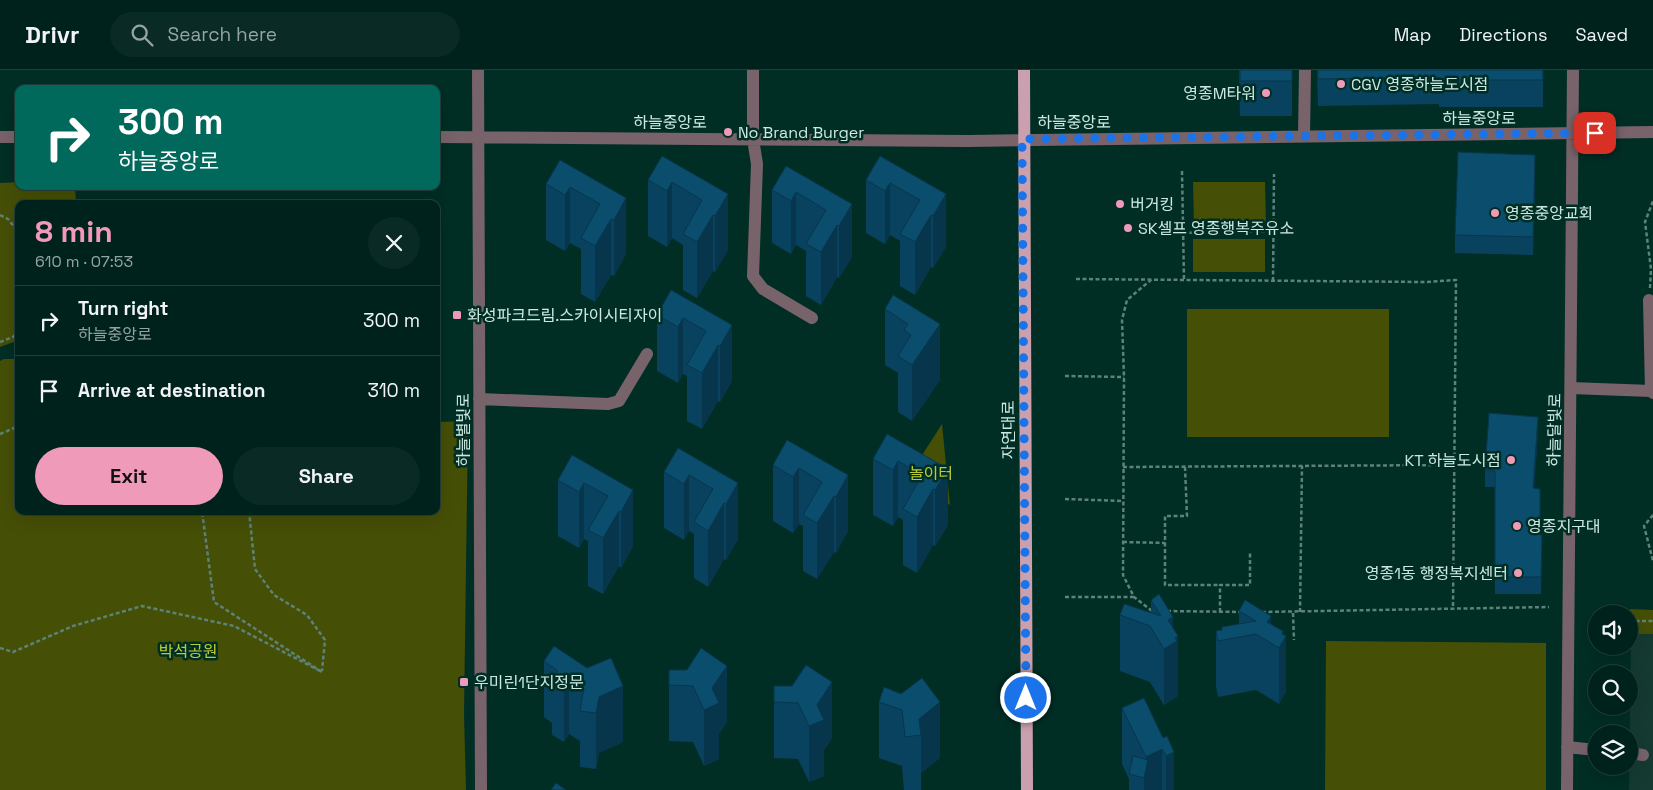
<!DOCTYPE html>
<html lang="en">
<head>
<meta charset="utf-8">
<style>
  :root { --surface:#00221c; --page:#0a2a25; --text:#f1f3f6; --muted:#95a4a3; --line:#223f3b; --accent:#ef9ab8 }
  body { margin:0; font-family:"Space Grotesk","Noto Sans KR",sans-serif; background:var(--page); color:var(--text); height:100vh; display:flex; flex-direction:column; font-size:19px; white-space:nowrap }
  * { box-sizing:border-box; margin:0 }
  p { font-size:16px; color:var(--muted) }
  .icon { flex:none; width:28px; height:28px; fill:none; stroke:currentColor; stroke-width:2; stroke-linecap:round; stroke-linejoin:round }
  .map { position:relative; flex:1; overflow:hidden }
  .panel { position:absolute; left:15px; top:130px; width:425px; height:315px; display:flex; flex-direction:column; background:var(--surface); border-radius:10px; box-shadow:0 5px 20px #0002,0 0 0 1px var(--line) }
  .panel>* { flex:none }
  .top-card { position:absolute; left:15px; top:15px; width:425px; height:105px; border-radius:10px; box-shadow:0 5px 20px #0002,0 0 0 1px var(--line); background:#00695c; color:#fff; overflow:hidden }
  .tools { position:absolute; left:1588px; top:535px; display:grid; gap:10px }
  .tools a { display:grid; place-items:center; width:50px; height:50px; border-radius:50%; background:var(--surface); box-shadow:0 5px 20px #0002,0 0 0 1px var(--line); font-size:25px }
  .pin { position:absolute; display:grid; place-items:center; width:42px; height:42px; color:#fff; margin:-21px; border-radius:10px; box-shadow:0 2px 8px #0006 }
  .me { position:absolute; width:55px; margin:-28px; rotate:0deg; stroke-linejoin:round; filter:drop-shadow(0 0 4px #0008) }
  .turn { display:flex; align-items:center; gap:18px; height:105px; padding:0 20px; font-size:22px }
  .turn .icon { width:65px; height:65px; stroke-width:2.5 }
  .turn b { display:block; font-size:35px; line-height:42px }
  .round { display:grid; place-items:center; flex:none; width:52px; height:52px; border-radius:26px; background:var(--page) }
  .summary { display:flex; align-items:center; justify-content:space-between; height:85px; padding:0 20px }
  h1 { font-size:30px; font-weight:800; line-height:38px; color:var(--accent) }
  .cta { display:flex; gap:10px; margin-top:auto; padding:10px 20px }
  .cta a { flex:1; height:58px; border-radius:30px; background:var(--accent); color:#111; font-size:20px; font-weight:800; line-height:58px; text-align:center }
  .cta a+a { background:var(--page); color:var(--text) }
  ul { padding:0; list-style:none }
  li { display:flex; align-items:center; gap:15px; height:70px; padding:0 20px; border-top:1px solid var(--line) }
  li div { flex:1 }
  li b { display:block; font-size:19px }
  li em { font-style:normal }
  header { display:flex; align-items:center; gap:30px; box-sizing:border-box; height:70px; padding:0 25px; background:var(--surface); border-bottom:1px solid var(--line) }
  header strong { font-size:24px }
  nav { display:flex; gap:28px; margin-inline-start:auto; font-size:18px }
  .search { width:350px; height:45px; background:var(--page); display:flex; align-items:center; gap:12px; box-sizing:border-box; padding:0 18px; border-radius:28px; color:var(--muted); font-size:19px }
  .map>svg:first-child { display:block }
  .built { fill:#153a32 }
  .green { fill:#464f06 }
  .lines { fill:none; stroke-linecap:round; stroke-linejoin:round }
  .path { stroke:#5c827a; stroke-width:2.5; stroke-dasharray:4 2.5; stroke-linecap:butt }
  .minor { stroke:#78636a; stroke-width:12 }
  .major { stroke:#cba0ae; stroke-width:12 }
  .wall { fill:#09425e }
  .shaded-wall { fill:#07364c }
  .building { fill:#0a4d6d; stroke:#07364c }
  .route { stroke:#1a73e8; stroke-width:9; stroke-dasharray:0 16.2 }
  .poi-dot { fill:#ef9ab8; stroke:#002e25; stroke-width:2 }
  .labels { text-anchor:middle; stroke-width:5; stroke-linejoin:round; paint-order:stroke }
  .poi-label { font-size:16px; fill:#cce9e1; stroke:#002e25; text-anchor:start }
  .street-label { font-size:16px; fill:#cce9e1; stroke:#002e25 }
  .park-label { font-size:16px; fill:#b9cc38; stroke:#002e25 }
</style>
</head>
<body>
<header>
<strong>Drivr</strong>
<div class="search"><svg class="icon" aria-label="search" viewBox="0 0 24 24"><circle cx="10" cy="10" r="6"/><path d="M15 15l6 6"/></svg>Search here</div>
<nav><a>Map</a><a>Directions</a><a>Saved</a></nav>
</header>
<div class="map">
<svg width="1653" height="720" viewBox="0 0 1653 720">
  <rect width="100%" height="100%" fill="#002e25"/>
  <path class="built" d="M1631 564H1653V720H1629Z"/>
  <path class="green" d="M19 112V116H75L76 134H19V270L0 277V113Z
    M1193 112H1265L1266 155 1194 156Z
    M1193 169H1265V202H1193Z
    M1187 239H1389V367H1187Z
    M4 289H19V441H436V352L468 351 464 644 466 720H0V291Z
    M942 354 950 435 908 407Z
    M1630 539 1653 540V564H1631Z
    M1326 571 1546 573V720H1325Z"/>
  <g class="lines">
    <path class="path" d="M1182 101 1184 210
      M0 145 8 149 19 163
      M1183 163 1273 161
      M1076 209 1426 212 1456 210 1453 537
      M1273 211 1274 104
      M1650 218 1651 199 1645 152 1653 131
      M0 272 13 267 19 260
      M1065 306 1124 307
      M0 364 19 356
      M1123 397 1453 395
      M1185 397 1187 446H1165V515H1220
      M1065 429 1123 431
      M249 441 255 499 274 525 307 545 325 570 322 601
      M1653 445 1644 456 1653 491
      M1123 472 1165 473
      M1065 527H1134
      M1152 541 1134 527 1123 505 1124 307 1122 250 1127 230 1152 209
      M1167 541 1242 542
      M1220 542V515H1250V482
      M1262 542 1549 537
      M1300 542 1302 396
      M1293 543 1294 570
      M1629 551H1653
      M0 578 13 582 73 556 142 536 234 556 322 602 214 532 202 441"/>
    <path class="minor" d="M478 0 481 720
      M753 0V69L757 94 753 206 763 219 812 248
      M1304 66 1305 0
      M0 67H19
      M436 67 968 71 1653 62
      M1649 230 1651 321
      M1571 318 1651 321 1653 323
      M479 329 608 334 619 331 647 284
      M1567 677 1596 680
      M1629 683 1643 685
      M1567 720 1573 0"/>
    <path class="major" d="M1024 0 1027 720"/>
  </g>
  <path class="wall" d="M1239 0H1292V46H1240Z
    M1317 0H1543V37H1439V34L1318 36Z
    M662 86 728 124V180L715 202 713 201 697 228 683 220V175L672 168 667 177 648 166V110Z
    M880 86 946 124V177L933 198 931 197 915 225 900 216V171L890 165 885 174 866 163V110Z
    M560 90 626 128V184L614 206 611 205 595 232 581 224V179L570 173 565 181 546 170V114Z
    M786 96 852 134V187L839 208 837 207 821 235 806 226V181L796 175 791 184 772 173V120Z
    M1535 103 1533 185 1455 183V165Z
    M671 220 732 255V311L720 332 718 331 702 359 687 351V306L683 304 678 313 657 301V245Z
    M893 225 940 310 912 351 898 342V303L885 295V239Z
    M1538 363 1534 418 1540 465H1542L1541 524H1495V417H1485V400Z
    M887 364 948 399V455L935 476 933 475 917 503 903 495V450L898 447 893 456 873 445V389Z
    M787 370 848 405V461L836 483 834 482 817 509 803 501V456L799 454 793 463 773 451V395Z
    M678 378 738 413V469L726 490 724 489 708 517 694 508V464L689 461 684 470 664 458V402Z
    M572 385 633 420V476L621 498 619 496 603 524 588 516V471L584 469 579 478 558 466V410Z
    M1151 530 1173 558 1178 622 1177 627 1164 635 1150 612 1120 601V545L1151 543Z
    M1239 541 1271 554 1283 565 1286 622 1279 634 1256 620 1218 627 1216 617V561L1222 560V557L1239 554Z
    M554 576 623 672 599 683 596 699 580 697V671L569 664 564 672 552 665V653L544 647V591Z
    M687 600 727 652 719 664V689L704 696 693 672 669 671V615Z
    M792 616 832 668 824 680V706L809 712 798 689 774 688V632Z
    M901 624 940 688 921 703V720H904L902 696 879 688V632Z
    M1122 638 1163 668 1174 720H1129V709L1122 694Z"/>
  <path class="shaded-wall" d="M1535 85V103L1533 185V167Z
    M672 112V168L667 177V121Z
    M890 113V165L885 174V121Z
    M570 117V173L565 181V125Z
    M796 122V175L791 184V131Z
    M728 124V180L715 202V146Z
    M946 124V177L933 198V146Z
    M626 128V184L614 206V150Z
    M852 134V187L839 208V156Z
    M713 145V201L697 228V172Z
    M931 145V197L915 225V172Z
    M611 149V205L595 232V176Z
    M837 155V207L821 235V182Z
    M683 248V304L678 313V257Z
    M940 254V310L912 351V295Z
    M732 255V311L720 332V276Z
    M718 275V331L702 359V303Z
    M1538 347V363L1533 435V418Z
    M898 391V447L893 456V400Z
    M799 398V454L793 463V407Z
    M948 399V455L935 476V420Z
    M689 405V461L684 470V414Z
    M848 405V461L836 483V427Z
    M584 413V469L579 478V422Z
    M738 413V469L726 490V434Z
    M933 419V475L917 503V447Z
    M633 420V476L621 498V442Z
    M834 426V482L817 509V453Z
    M724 433V489L708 517V461Z
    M619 441V496L603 524V468Z
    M1271 546V573L1267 552Z
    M1173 547V574L1175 568 1178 566V622L1177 627 1164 635V579L1168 550Z
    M1283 561V572L1286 566V622L1279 634V578L1282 564Z
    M727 596V652L719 664V689L704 696V640L712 618Z
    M569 608V664L564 672V616Z
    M832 612V668L824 680V706L809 712V656L817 635Z
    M623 616V672L599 683 596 699V643L599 627Z
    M940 632V688L921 703V665L919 649Z
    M1162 679V720H1144V708L1146 700V687Z
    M1174 682V720H1166V686Z"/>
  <path class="building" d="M1240 0H1292V11H1240Z
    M1318 0H1543V10H1439V7L1318 9Z
    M1458 82 1535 85 1533 167 1455 165Z
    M662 86 728 124 715 146 713 145 697 172 683 164 702 130 672 112 667 121 648 110Z
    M880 86 946 124 933 146 931 145 915 172 900 164 920 130 890 113 885 121 866 110Z
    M560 90 626 128 614 150 611 149 595 176 581 168 600 134 570 117 565 125 546 114Z
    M786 96 852 134 839 156 837 155 821 182 806 174 826 140 796 122 791 131 772 120Z
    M671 220 732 255 720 276 718 275 702 303 687 295 706 261 683 248 678 257 657 245Z
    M893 225 940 254 912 295 898 286 911 265 904 260 908 254 885 239Z
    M1489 343 1538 347 1533 418 1540 419V465H1542L1541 507H1495V401L1485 400Z
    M887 364 948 399 935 420 933 419 917 447 903 439 922 405 898 391 893 400 873 389Z
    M787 370 848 405 836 427 834 426 817 453 803 445 822 412 799 398 793 407 773 395Z
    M678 378 738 413 726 434 724 433 708 461 694 452 713 419 689 405 684 414 664 402Z
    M572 385 633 420 621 442 619 441 603 468 588 460 608 426 584 413 579 422 558 410Z
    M1159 524 1173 547 1168 550 1178 566 1175 568 1177 571 1164 579 1150 556 1120 545 1124 534 1161 546 1151 530Z
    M1245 530 1271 546 1267 552 1283 561 1282 564 1286 566 1279 578 1256 564 1218 571 1216 561 1222 560V557L1256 551 1239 541Z
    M554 576 587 598 611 588 623 616 599 627 596 643 580 641 584 618 569 608 564 616 552 609 558 601 544 591Z
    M701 578 727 596 712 618 719 633 704 640 693 616 669 615V600H687Z
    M806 595 832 612 817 635 824 650 809 656 798 633 774 632V616H792Z
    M922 608 940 632 919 649 921 665 905 667 902 640 879 632 884 617 901 624Z
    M1144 628 1163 668 1167 666 1174 682 1166 686 1162 679 1146 687 1122 638Z
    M1133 686 1148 690 1144 708 1129 704Z
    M556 713 566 720H551Z"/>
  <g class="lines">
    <path class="route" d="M1026 628 1022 69 1595 63"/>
  </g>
  <g class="poi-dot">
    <circle cx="1341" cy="14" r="5"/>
    <circle cx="1266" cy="23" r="5"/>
    <circle cx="728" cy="62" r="5"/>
    <circle cx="1120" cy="134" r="5"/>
    <circle cx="1495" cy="143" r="5"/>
    <circle cx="1128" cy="158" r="5"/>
    <rect x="452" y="240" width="10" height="10" rx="2.5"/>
    <circle cx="1511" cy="390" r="5"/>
    <circle cx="1517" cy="456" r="5"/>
    <circle cx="1518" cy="503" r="5"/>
    <rect x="459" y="607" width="10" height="10" rx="2.5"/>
  </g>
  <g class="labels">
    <g class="poi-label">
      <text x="1351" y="20">CGV 영종하늘도시점</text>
      <text x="1256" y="29" text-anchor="end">영종M타워</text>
      <text x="738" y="68">No Brand Burger</text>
      <text x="1130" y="140">버거킹</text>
      <text x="1505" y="149">영종중앙교회</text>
      <text x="1138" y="164">SK셀프 영종행복주유소</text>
      <text x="467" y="251">화성파크드림.스카이시티자이</text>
      <text x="1501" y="396" text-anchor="end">KT 하늘도시점</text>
      <text x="1527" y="462">영종지구대</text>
      <text x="1508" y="509" text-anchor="end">영종1동 행정복지센터</text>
      <text x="474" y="618">우미린1단지정문</text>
    </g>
    <g class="street-label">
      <text x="1479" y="54">하늘중앙로</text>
      <text x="670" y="58">하늘중앙로</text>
      <text x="1074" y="58">하늘중앙로</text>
      <text transform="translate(463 360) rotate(-90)" y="6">하늘별빛로</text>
      <text transform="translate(1008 360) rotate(-90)" y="6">자연대로</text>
      <text transform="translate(1554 360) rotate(-89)" y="6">하늘달빛로</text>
    </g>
    <g class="park-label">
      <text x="931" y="409">놀이터</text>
      <text x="188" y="587">박석공원</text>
    </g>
  </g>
</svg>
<div class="tools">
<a><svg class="icon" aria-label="sound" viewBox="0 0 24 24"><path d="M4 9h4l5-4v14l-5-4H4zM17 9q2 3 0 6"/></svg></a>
<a><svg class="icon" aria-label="search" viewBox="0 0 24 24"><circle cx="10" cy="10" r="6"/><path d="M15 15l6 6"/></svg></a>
<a><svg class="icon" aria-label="layers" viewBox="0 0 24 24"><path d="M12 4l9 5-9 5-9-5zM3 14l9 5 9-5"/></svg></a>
</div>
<div class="pin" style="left:1595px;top:63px;background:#d93025"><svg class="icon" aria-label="arrive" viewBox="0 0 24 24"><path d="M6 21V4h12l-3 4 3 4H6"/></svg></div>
<svg class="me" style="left:1026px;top:628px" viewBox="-20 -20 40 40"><circle r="17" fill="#1a73e8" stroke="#fff" stroke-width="3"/><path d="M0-11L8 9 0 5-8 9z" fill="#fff"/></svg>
<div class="top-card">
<div class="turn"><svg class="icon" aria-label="right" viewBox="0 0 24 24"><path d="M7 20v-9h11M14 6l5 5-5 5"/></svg><div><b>300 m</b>하늘중앙로</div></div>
</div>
<section class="panel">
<div class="summary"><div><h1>8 min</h1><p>610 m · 07:53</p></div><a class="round"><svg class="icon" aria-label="close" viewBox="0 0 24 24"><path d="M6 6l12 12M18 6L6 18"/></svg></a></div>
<ul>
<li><svg class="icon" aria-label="right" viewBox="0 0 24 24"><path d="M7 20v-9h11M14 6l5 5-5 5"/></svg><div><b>Turn right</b><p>하늘중앙로</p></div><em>300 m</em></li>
<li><svg class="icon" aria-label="arrive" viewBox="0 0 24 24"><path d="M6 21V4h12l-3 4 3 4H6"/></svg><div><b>Arrive at destination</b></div><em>310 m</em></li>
</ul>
<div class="cta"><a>Exit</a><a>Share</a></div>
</section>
</div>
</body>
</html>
